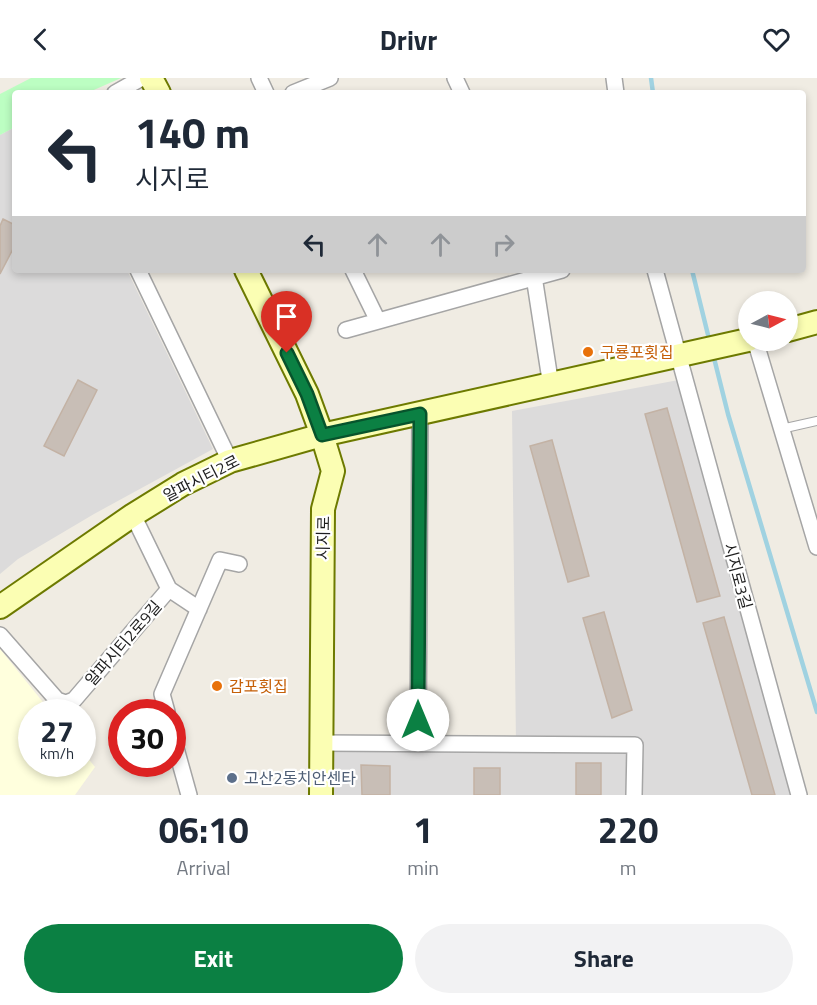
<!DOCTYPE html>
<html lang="en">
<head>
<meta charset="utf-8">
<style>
  :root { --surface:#fff; --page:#f2f2f3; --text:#1f2937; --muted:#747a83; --accent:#0b8043 }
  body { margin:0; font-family:"Titillium Web","Noto Sans KR",sans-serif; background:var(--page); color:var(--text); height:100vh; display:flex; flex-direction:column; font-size:22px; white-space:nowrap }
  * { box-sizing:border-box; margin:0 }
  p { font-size:20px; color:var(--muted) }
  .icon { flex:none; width:33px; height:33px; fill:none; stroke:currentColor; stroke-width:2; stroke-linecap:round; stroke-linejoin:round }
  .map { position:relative; height:717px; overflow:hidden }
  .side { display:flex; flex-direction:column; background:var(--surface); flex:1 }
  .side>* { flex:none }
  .banner { position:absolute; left:12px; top:12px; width:794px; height:183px; border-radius:6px; box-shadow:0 3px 9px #0003; background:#fff; color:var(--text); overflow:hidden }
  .needle { width:39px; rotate:83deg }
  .tools { position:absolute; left:738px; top:213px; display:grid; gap:12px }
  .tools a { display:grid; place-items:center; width:60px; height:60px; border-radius:50%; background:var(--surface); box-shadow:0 3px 9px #0003; font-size:30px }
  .speed { position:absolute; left:18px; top:621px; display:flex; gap:12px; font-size:30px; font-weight:700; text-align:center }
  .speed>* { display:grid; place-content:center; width:78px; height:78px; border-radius:50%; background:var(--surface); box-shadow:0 3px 9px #0003; line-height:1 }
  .speed small { font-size:15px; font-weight:400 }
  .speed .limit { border:9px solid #d22; background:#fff; color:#111 }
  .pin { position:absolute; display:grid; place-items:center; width:51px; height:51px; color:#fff; margin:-62px -26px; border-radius:50% 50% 50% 0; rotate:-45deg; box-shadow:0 0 6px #0007 }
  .pin .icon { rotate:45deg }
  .me { position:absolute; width:66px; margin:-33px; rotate:0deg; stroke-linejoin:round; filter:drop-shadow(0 0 4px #0008) }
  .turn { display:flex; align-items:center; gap:21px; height:126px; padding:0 24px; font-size:27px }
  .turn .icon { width:78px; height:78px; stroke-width:2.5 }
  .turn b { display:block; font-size:42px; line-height:51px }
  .lanes { display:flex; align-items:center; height:57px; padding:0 24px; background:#0003; justify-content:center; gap:30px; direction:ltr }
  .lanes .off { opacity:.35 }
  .eta { display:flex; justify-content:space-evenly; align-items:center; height:102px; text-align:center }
  .eta b { font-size:36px; font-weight:700; line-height:42px }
  .button { display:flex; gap:12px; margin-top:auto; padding:12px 24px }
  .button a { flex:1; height:69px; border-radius:36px; background:var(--accent); color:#fff; font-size:24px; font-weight:700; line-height:69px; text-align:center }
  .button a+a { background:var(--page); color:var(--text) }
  header { display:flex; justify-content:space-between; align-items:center; height:78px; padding:0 24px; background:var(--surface); font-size:27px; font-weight:700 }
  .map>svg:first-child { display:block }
  .residential { fill:#dcdbdb }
  .education { fill:#ffd }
  .park { fill:#bcfec2 }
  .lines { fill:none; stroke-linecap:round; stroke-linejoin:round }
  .stream { stroke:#a0d2e1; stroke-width:4.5 }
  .building { fill:#c8beb6; stroke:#c3b2a4; stroke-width:1.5 }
  .lane-casing { stroke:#a5a5a5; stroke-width:10 }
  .street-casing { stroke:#a5a5a5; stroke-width:18 }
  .secondary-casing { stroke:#6d7a00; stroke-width:26 }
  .lane { stroke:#fff; stroke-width:8 }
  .street { stroke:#fff; stroke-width:15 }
  .secondary { stroke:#fbfeb3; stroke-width:22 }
  .route-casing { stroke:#07532c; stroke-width:15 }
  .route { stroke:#0b8043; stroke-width:10 }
  .food-dot { fill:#e8710a; stroke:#fff; stroke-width:2 }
  .service-dot { fill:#5c6f8a; stroke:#fff; stroke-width:2 }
  .labels { text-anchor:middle; stroke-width:4.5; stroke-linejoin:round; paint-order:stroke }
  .food-label { font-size:16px; fill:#c56008; stroke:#fff; text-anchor:start }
  .street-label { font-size:16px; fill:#1e1e1e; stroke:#fff }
  .service-label { font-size:16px; fill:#4e5e75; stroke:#fff; text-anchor:start }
</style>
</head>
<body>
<header><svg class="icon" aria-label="back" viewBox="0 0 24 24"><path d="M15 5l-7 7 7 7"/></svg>Drivr<svg class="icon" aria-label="heart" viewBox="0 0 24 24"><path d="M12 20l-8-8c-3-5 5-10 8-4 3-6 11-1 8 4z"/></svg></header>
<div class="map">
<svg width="817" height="717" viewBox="0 0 817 717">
  <rect width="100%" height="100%" fill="#f0ece3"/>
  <path class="residential" d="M15 49V192H127L213 371 94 436 18 481 0 496V57Z
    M684 301 799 717H322L321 665 516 666 512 333Z"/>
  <path class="education" d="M0 571 51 634H32V686H82L83 674 95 689 75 717H0Z"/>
  <path class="park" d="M31 0H121L87 15H15V49L0 57V16Z"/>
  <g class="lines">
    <path class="stream" d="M651 0 653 15
      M692 192 710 265
      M713 276 728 336 817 634"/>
  </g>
  <path class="building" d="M3 141 15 147V167L0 196V148Z
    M78 302 97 312 64 378 44 368Z
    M667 330 720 518 697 524 645 336Z
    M552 362 589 498 568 504 530 368Z
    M604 534 632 632 612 640 583 540Z
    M724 539 775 717H752L703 545Z
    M576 685H601V717H576Z
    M361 687 390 688V717H362Z
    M474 690H500V717H474Z"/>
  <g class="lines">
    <defs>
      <path id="lane" d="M781 351 817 343"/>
      <path id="street" d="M259 0 266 15
        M455 0 462 15
        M614 0 616 15
        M115 15 142 0
        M293 15 330 0
        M138 192 230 383
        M353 192 378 243
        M533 192 551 308
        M655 192 799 717
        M346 252 562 192
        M755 262 817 469
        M133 437 169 511 199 531
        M0 557 57 622 66 625 74 622 169 511
        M167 634 162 616 220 482 239 486
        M172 656 189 717
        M321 665 635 667 634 717
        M418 665 420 336"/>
      <path id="secondary" d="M151 0 159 15
        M788 252 817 244
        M0 529 133 437 183 406 230 383 322 357 307 316 246 192
        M321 717 323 431 333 393 322 357 748 262"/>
    </defs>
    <use href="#lane" class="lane-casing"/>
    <use href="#street" class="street-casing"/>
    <use href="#secondary" class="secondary-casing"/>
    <use href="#lane" class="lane"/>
    <use href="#street" class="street"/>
    <use href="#secondary" class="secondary"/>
  </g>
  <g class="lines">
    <defs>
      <path id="route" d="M287 275 307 316 322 357 420 336 418 642"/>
    </defs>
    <use href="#route" class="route-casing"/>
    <use href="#route" class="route"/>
  </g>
  <g class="food-dot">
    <circle cx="588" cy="274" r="6"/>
    <circle cx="217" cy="608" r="6"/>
  </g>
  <circle class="service-dot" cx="232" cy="700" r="6"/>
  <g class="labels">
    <g class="food-label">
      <text x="600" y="280">구룡포횟집</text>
      <text x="229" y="614">감포횟집</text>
    </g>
    <g class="street-label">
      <text transform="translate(201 400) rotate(-27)" y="6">알파시티2로</text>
      <text transform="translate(323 460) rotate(-89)" y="6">시지로</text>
      <text transform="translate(738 498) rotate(75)" y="6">시지로3길</text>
      <text transform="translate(123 565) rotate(-49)" y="6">알파시티2로9길</text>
    </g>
    <g class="service-label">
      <text x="244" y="706">고산2동치안센타</text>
    </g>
  </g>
</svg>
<div class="tools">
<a><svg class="needle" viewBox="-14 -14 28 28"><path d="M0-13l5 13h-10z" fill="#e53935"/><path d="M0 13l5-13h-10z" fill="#747a83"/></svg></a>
</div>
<div class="speed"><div>27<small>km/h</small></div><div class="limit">30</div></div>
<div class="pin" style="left:287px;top:275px;background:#d93025"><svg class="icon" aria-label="arrive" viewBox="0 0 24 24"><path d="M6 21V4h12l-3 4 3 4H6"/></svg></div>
<svg class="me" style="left:418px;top:642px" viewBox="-20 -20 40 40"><circle r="19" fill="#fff"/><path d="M0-13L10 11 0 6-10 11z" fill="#0b8043"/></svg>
<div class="banner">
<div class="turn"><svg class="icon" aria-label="left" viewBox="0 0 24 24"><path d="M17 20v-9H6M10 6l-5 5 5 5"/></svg><div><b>140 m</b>시지로</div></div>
<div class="lanes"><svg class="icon" aria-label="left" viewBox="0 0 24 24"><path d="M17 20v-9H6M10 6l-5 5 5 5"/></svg><svg class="icon off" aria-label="ahead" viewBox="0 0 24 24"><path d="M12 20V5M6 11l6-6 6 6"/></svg><svg class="icon off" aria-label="ahead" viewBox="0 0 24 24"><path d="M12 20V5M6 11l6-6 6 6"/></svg><svg class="icon off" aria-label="right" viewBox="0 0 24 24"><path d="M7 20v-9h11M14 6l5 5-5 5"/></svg></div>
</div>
</div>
<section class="side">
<div class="eta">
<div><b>06:10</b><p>Arrival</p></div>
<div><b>1</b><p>min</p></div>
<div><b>220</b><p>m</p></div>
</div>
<div class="button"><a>Exit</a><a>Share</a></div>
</section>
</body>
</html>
